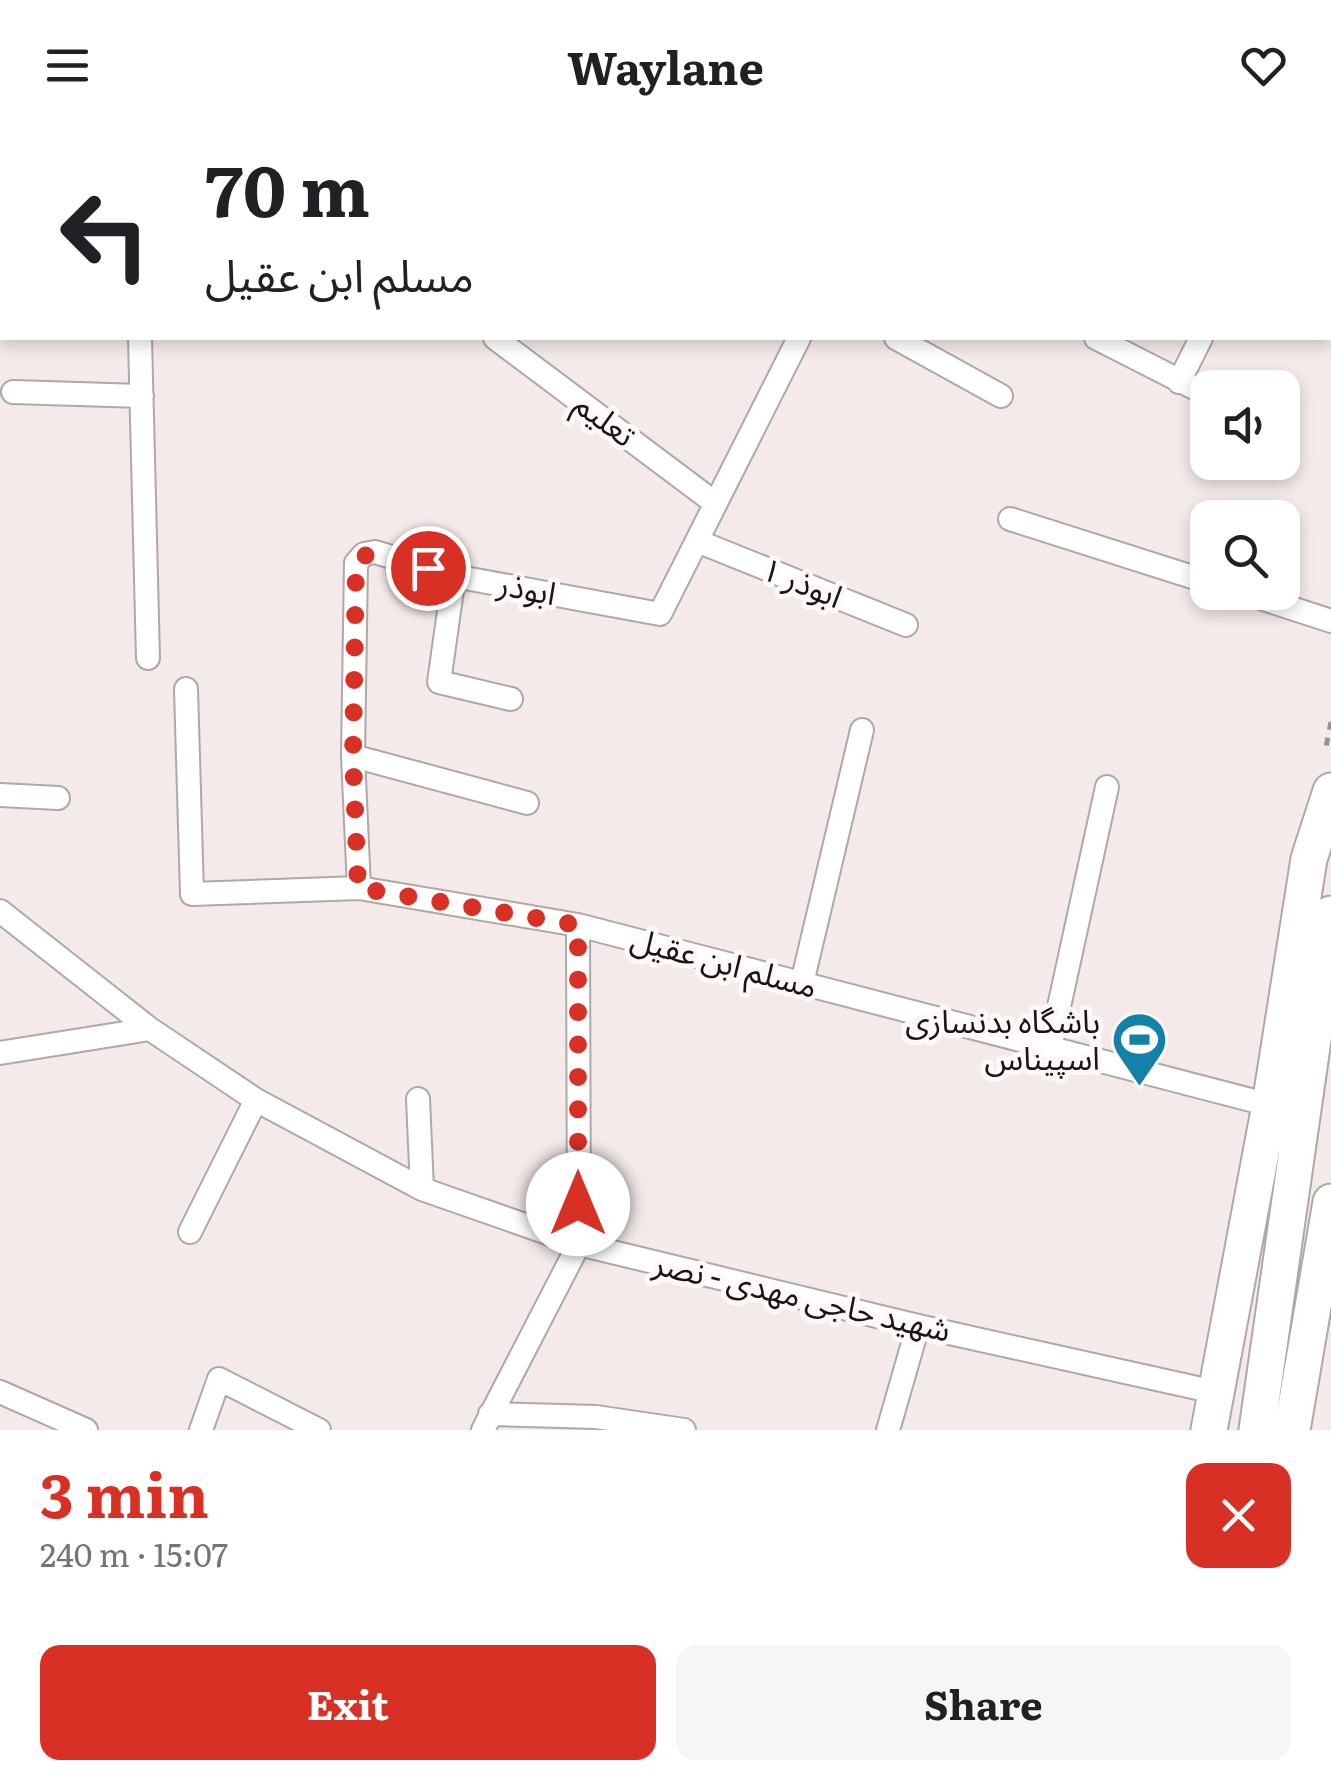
<!DOCTYPE html>
<html lang="en">
<head>
<meta charset="utf-8">
<style>
  :root { --surface:#fff; --page:#f6f6f6; --text:#202124; --muted:#757577; --accent:#d93025 }
  body { margin:0; font-family:Literata,"Noto Sans Arabic",serif; background:var(--page); color:var(--text); height:100vh; display:flex; flex-direction:column; font-size:38px; white-space:nowrap }
  * { box-sizing:border-box; margin:0 }
  p { font-size:32px; color:var(--muted) }
  .icon { flex:none; width:55px; height:55px; fill:none; stroke:currentColor; stroke-width:2; stroke-linecap:round; stroke-linejoin:round }
  .map { position:relative; height:1300px; overflow:hidden }
  .drawer { display:flex; flex-direction:column; background:var(--surface); flex:1 }
  .drawer>* { flex:none }
  .hud { position:absolute; left:0px; top:0px; width:1332px; height:210px; box-shadow:0 5px 15px #0003; background:#fff; color:var(--text); overflow:hidden }
  .fabs { position:absolute; left:1190px; top:240px; display:grid; gap:20px }
  .fabs a { display:grid; place-items:center; width:110px; height:110px; border-radius:20px; background:var(--surface); box-shadow:0 5px 15px #0003; font-size:50px }
  .pin { position:absolute; display:grid; place-items:center; width:85px; height:85px; color:#fff; margin:-42px; border:5px solid #fff; border-radius:50%; box-shadow:0 2px 10px #0007 }
  .me { position:absolute; width:110px; margin:-55px; rotate:0deg; stroke-linejoin:round; filter:drop-shadow(0 0 8px #0008) }
  .turn { display:flex; align-items:center; gap:35px; height:210px; padding:0 40px; font-size:45px }
  .turn .icon { width:130px; height:130px; stroke-width:2.5 }
  .turn b { display:block; font-size:70px; line-height:85px }
  .round { display:grid; place-items:center; flex:none; width:105px; height:105px; border-radius:20px; background:var(--page) }
  .head { display:flex; align-items:center; justify-content:space-between; height:170px; padding:0 40px }
  h1 { font-size:60px; font-weight:700; line-height:75px; color:var(--accent) }
  .primary-button { display:flex; gap:20px; margin-top:auto; padding:20px 40px }
  .primary-button a { flex:1; height:115px; border-radius:20px; background:var(--accent); color:#fff; font-size:40px; font-weight:700; line-height:115px; text-align:center }
  .primary-button a+a { background:var(--page); color:var(--text) }
  header { display:flex; justify-content:space-between; align-items:center; height:130px; padding:0 40px; background:var(--surface); font-size:45px; font-weight:700 }
  .map>svg:first-child { display:block }
  .lines { fill:none; stroke-linecap:round; stroke-linejoin:round }
  .minor-casing { stroke:#b0a8a6; stroke-width:26 }
  .primary-casing { stroke:#b0a8a6; stroke-width:39 }
  .path { stroke:#9a9392; stroke-width:5; stroke-dasharray:8 8; stroke-linecap:butt }
  .minor { stroke:#fff; stroke-width:22 }
  .primary { stroke:#fff; stroke-width:35 }
  .route { stroke:#d93025; stroke-width:18; stroke-dasharray:0 32.4 }
  .labels { text-anchor:middle; stroke-width:10; stroke-linejoin:round; paint-order:stroke }
  .street-label { font-size:32px; fill:#181514; stroke:#fef9f8 }
  .poi-label { font-size:32px; fill:#181514; stroke:#fef9f8; text-anchor:end }
</style>
</head>
<body>
<header><svg class="icon" aria-label="menu" viewBox="0 0 24 24"><path d="M4 6h16M4 12h16M4 18h16"/></svg>Waylane<svg class="icon" aria-label="heart" viewBox="0 0 24 24"><path d="M12 20l-8-8c-3-5 5-10 8-4 3-6 11-1 8 4z"/></svg></header>
<div class="map">
<svg width="1331" height="1300" viewBox="0 0 1331 1300">
  <rect width="100%" height="100%" fill="#f4eae9"/>
  <g class="lines">
    <defs>
      <path id="minor" d="M334 0 338 2
        M530 0 535 2
        M1206 0 1210 2
        M289 2 290 0
        M670 2 672 0
        M902 2 903 0
        M1330 16 1331 14
        M1330 77 1331 78
        M0 124H2
        M140 208 148 528
        M495 208 715 373
        M896 208 1001 266
        M1096 208 1208 265
        M1179 252 1201 208
        M13 262 142 266
        M1010 389 1208 452
        M697 411 906 495
        M454 446 439 552 511 569
        M1242 462 1331 491
        M186 559 192 764 359 758 578 795 1270 975
        M353 626 527 673
        M0 665 58 668
        M359 758 353 626 356 433 364 424 375 422 454 446 660 484 799 208
        M0 781 150 899 256 970 422 1059 579 1114 918 1196 1215 1262
        M802 853 862 600
        M1050 918 1107 657
        M0 923 150 899
        M418 969 422 1059
        M190 1102 256 970
        M0 1262 86 1300
        M490 1284 596 1287 684 1300
        M201 1300 219 1249 319 1300
        M483 1300 579 1114 578 795
        M888 1300 918 1196"/>
      <path id="primary" d="M1209 1300 1270 975 1309 729 1331 661
        M1257 1300 1331 784
        M1292 1300 1331 1072"/>
    </defs>
    <use href="#minor" class="minor-casing"/>
    <use href="#primary" class="primary-casing"/>
    <path class="path" d="M1331 592 1326 617 1331 618"/>
    <use href="#minor" class="minor"/>
    <use href="#primary" class="primary"/>
  </g>
  <g class="lines">
    <path class="route" d="M428 438C405 431 374 413 356 432L353 626 358 758 578 795V1074"/>
  </g>
  <defs>
    <symbol id="stadium-pin" viewBox="-11 -11 22 30"><path d="M0 17L-7.5 6A9.5 9.5 0 1 1 7.5 6Z" fill="#1481a9" stroke="#fef9f8"/><path d="M0-5a6.5 5 0 1 0 0 10a6.5 5 0 1 0 0-10ZM-3.5-1.8h7v3.6h-7Z" fill="#fff"/></symbol>
  </defs>
  <g fill-rule="evenodd">
    <use href="#stadium-pin" x="1108" y="878" width="63" height="86"/>
  </g>
  <g class="labels">
    <g class="street-label">
      <text transform="translate(605 290) rotate(37)" y="11">تعلیم</text>
      <text transform="translate(802 453) rotate(22)" y="11">ابوذر ۱</text>
      <text transform="translate(527 459) rotate(11)" y="11">ابوذر</text>
      <text transform="translate(724 833) rotate(15)" y="11">مسلم ابن عقیل</text>
      <text transform="translate(802 1167) rotate(13)" y="11">شهید حاجی مهدی - نصر</text>
    </g>
    <g class="poi-label">
      <text x="1100" y="903">باشگاه بدنسازی<tspan x="1100" dy="37">اسپیناس</tspan></text>
    </g>
  </g>
</svg>
<div class="fabs">
<a><svg class="icon" aria-label="sound" viewBox="0 0 24 24"><path d="M4 9h4l5-4v14l-5-4H4zM17 9q2 3 0 6"/></svg></a>
<a><svg class="icon" aria-label="search" viewBox="0 0 24 24"><circle cx="10" cy="10" r="6"/><path d="M15 15l6 6"/></svg></a>
</div>
<div class="pin" style="left:428px;top:438px;background:#d93025"><svg class="icon" aria-label="arrive" viewBox="0 0 24 24"><path d="M6 21V4h12l-3 4 3 4H6"/></svg></div>
<svg class="me" style="left:578px;top:1074px" viewBox="-20 -20 40 40"><circle r="19" fill="#fff"/><path d="M0-13L10 11 0 6-10 11z" fill="#d93025"/></svg>
<div class="hud">
<div class="turn"><svg class="icon" aria-label="left" viewBox="0 0 24 24"><path d="M17 20v-9H6M10 6l-5 5 5 5"/></svg><div><b>70 m</b>مسلم ابن عقیل</div></div>
</div>
</div>
<section class="drawer">
<div class="head"><div><h1>3 min</h1><p>240 m · 15:07</p></div><a class="round" style="background:#d93025;color:#fff"><svg class="icon" aria-label="close" viewBox="0 0 24 24"><path d="M6 6l12 12M18 6L6 18"/></svg></a></div>
<div class="primary-button"><a>Exit</a><a>Share</a></div>
</section>
</body>
</html>
